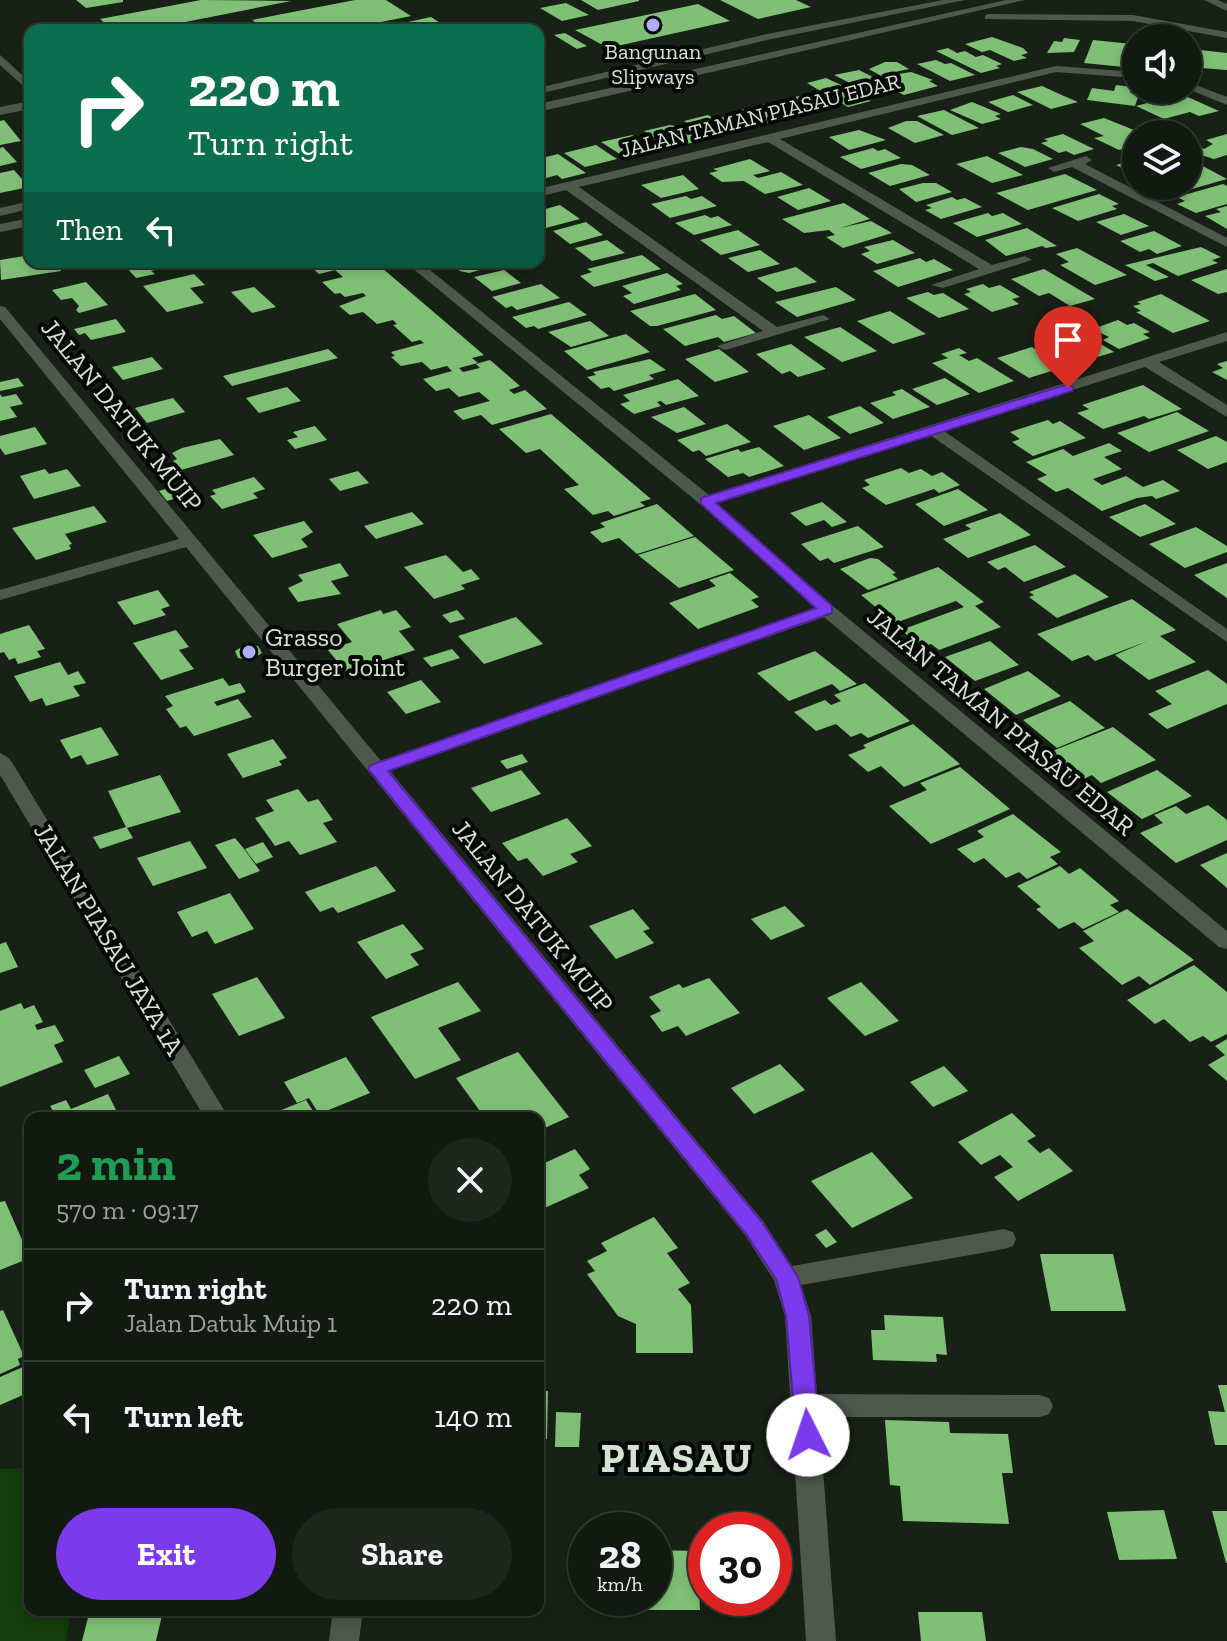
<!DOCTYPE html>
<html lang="en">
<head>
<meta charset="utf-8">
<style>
  :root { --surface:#111910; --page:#1e261e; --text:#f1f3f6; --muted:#9ca09f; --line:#303830; --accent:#7c3aed }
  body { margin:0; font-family:"Zilla Slab",serif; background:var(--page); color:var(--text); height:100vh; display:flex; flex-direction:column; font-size:30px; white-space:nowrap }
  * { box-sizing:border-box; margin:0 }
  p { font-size:26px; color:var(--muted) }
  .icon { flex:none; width:44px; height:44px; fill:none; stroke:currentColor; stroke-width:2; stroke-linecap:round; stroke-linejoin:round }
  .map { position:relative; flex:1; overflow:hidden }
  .details { position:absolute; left:24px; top:1112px; width:520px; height:504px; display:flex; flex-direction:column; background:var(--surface); border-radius:16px; box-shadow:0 4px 12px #0003,0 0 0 2px var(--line) }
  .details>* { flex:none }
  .top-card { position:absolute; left:24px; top:24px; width:520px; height:244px; border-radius:16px; box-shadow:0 4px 12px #0003,0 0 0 2px var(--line); background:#0b6e4f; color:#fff; overflow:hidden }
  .tools { position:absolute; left:1122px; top:24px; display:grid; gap:16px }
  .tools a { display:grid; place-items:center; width:80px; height:80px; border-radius:50%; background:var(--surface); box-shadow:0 4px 12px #0003,0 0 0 2px var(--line); font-size:40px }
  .speed { position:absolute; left:568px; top:1512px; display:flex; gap:16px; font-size:40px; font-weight:700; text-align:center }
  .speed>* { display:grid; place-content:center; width:104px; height:104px; border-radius:50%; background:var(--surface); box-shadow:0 4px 12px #0003,0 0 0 2px var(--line); line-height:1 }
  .speed small { font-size:20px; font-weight:400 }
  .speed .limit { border:12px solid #d22; background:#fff; color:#111 }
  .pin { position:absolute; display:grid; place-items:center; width:68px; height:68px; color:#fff; margin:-82px -34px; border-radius:50% 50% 50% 0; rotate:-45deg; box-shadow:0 0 8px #0007 }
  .pin .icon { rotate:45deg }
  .me { position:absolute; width:88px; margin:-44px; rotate:356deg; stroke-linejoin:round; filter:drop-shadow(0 0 6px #0008) }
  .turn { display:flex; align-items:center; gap:28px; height:168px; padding:0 32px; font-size:36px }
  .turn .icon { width:104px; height:104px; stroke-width:2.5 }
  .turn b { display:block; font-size:56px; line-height:68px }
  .then { display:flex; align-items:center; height:76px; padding:0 32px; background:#0003; gap:16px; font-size:30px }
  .round { display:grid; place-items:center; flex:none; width:84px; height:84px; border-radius:42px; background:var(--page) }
  .head { display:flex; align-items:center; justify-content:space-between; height:136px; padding:0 32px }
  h1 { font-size:48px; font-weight:800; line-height:60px; color:#1e9e55 }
  .action { display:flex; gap:16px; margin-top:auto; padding:16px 32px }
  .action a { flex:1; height:92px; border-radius:48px; background:var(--accent); color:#fff; font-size:32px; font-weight:800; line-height:92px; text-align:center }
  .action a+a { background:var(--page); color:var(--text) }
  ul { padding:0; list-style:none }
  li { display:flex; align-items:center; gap:24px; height:112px; padding:0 32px; border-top:2px solid var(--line) }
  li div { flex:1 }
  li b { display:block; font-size:30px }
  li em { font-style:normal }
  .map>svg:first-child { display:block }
  .green { fill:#133d0c }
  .building { fill:#80c076 }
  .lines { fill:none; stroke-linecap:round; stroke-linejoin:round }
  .street { fill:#4d594b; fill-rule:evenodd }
  .secondary { fill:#4d594b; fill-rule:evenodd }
  .route { fill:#7c3aed; stroke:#51269a; stroke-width:2 }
  .poi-dot { fill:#b1adfa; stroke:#050905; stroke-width:3 }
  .labels { text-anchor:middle; stroke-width:8; stroke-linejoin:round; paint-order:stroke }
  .far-poi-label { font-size:22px; fill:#d9e0d7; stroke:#050905 }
  .far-street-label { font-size:22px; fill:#d9e0d7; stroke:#050905 }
  .street-label { font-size:26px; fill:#d9e0d7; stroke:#050905 }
  .poi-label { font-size:26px; fill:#d9e0d7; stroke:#050905; text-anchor:start }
  .near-district-label { font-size:40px; font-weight:bold; letter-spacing:2px; fill:#d4e3d2; stroke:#050905 }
</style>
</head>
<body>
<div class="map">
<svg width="1227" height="1641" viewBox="0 0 1227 1641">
  <rect width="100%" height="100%" fill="#172115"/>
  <path class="green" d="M30 1468V1610H71L66 1641H0V1469Z"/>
  <path class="building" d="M76 0H123V2L86 8Z
    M201 0 291 1 145 30H113L100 19Z
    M355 0H386L411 16 341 30H266L252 20Z
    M581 0H639V1L598 10Z
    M720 0H796L811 7 758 19Z
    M566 3 589 15 562 21 540 8Z
    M698 4 730 21 608 48 575 30Z
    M431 17 451 30H376V29Z
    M565 33 587 46 577 49 554 35Z
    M992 37 1023 48 1028 53 1021 55 1027 58 1014 61 990 50 982 52 965 44Z
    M1064 38 1080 40 1074 52 1047 53 1054 41 1062 42Z
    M1093 40 1132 44 1124 67 1084 63Z
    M948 48 957 53 965 51 976 57 983 55 1002 64 996 66 1000 68 981 73 936 51Z
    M1191 49 1227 53V70L1188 67Z
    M936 60 945 64 951 63 975 75 950 81 917 64Z
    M885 62H897L909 69 895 72 899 74 911 72 933 80 929 81 938 86 904 95 898 92 878 97 834 75 859 70 875 78 883 77 869 69Z
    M826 78 841 85 846 84 873 98 866 99 871 101 848 107 807 83Z
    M1116 85 1132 87 1130 93 1139 94 1135 106 1087 100 1092 88 1114 91Z
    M1042 86 1064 96 1078 102 1051 109 1017 92Z
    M1181 94 1219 111 1199 116 1190 112 1164 119 1136 106Z
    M803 95 809 99 817 97 835 106 803 114 779 101Z
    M1013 95 1033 105 1008 112 988 102Z
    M772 102 797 116 764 124 741 110Z
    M972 102 1001 114 995 116 1001 119 982 124 950 110Z
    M944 110 979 128 952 135 917 116Z
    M708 115 715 119 723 117 744 130 711 138 684 121Z
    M1104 118 1144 134H1136V153L1126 148 1119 150 1094 138 1104 136 1080 124Z
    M4 120 21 141 0 145V121Z
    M906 121H917L944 135 915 143 888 128Z
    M670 125 681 127 702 140 671 148 644 131Z
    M859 130 886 140 849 150 829 137Z
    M1063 134 1094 149 1074 155 1066 151 1059 153 1041 143 1048 141 1044 139Z
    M1227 134V155L1214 159 1188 151V141L1204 149 1213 144 1206 140Z
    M632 135 657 150 626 158 601 142Z
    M596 145 617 159 585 167 564 153Z
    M3 147 17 162 0 166V148Z
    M1021 147 1033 149 1053 159 1025 167 998 153Z
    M873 148 878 151 885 149 901 158 861 169 840 157Z
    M558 154 586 173 562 179 557 175 546 178 538 172V159Z
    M987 156 1023 175 992 183 956 164Z
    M750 159 770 171 753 175 758 178 781 172 803 185 765 194 744 181 722 182 709 173 718 171 713 169Z
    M1136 159V175L1116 165Z
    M901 164 912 165 930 175 890 186 868 173Z
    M1199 164 1227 179 1164 197 1144 186H1188V167Z
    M14 170 29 187 0 193V173Z
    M1065 174 1097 190 1028 210 996 193Z
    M683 175 699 189 661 198 641 185Z
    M923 183H936L952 192 916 202 899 189Z
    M1223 184 1227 186V204L1196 213 1177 204 1185 201 1177 197Z
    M809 188 831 201 798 210 777 197Z
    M1099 194 1119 204 1112 206 1117 209 1078 221 1052 208Z
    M686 196 691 199 702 196 717 206 670 218 651 204Z
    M952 197 957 200 965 198 982 207 941 219 925 210 932 208 926 205Z
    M844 203 870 219 840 228 871 221 892 233 843 248 826 237 835 235 829 230 804 233 782 219Z
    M560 205 580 219 538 230V211Z
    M1227 206V229L1205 216 1221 212 1216 209Z
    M988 213 992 216 1003 213 1022 224 977 237 953 223Z
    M1124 214 1149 226 1121 235 1096 222Z
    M705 215 711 218 718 216 732 225 694 235 675 223Z
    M586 222 603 235 570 244 553 231Z
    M1027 228 1057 246 1046 248 1042 246 1006 256 985 240Z
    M738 230 760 245 721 255 700 240Z
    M1154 231 1182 246 1157 254 1149 249 1140 252 1120 241Z
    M607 240 625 253 592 261 575 248Z
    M893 240 915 253 877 264 861 254 870 251 864 247Z
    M1201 247 1221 257 1212 260 1218 263 1178 276 1153 263 1146 265 1169 277 1155 281 1125 265Z
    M1077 248 1127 275 1095 285 1060 265 1069 262 1056 254Z
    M760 250 780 264 748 272 728 258Z
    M30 255V262H57L61 271 1 280 0 260Z
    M642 255 661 269 594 287 580 276 592 272 587 269Z
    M920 258 926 262 934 259 953 270 898 287 873 271Z
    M131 262H156L162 268 151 271 155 274 136 278 126 267 134 265Z
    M318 262H375L484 355 472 358 478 363 459 368 463 372 480 368 476 364 490 360 520 386 509 390 514 394 525 390 547 409 492 425 481 415 463 420 453 411 490 401 479 392 459 397 449 388 436 391 423 379 452 371 447 366 431 370 422 362 401 366 391 357 395 356 391 352 424 343 420 340 412 342 393 325 397 324 393 320 377 324 363 312 350 315 339 306 366 296 363 293 345 297 340 293 335 294 322 282 343 277 335 270 319 274 310 266 319 264Z
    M448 262H504L505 263 469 273 460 271Z
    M796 267 817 282 777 292 757 278Z
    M1044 269 1095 299 1070 306 1049 293 1039 296 1011 279Z
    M1227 269V292L1218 294 1191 280Z
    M504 270 521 283 492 291 474 277Z
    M667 273 683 284 676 286 681 290 634 304 623 296 632 293 622 286Z
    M194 274 205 285 190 288 204 303 167 312 143 286Z
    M86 282 108 305 79 313 76 310 79 306 72 298 61 300 52 290Z
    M541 284 560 298 517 310 512 306 506 308 492 297Z
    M983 284 989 288 1000 285 1020 297 1012 299 1019 304 992 312 964 294 971 292 966 289Z
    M254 287 276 307 252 313 231 292Z
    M836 287 856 300 797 317 775 302Z
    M928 292 934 295 943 293 969 309 939 318 906 298Z
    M695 294 716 310 657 326H650L630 311Z
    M1161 294 1210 321 1173 333 1136 312 1141 311 1133 306 1141 304 1137 302Z
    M569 302 587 315 538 329 534 326 526 328 512 317Z
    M890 311 926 334 893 344 857 321Z
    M716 315 722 319 734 316 756 333 724 342 718 337 685 346 663 329Z
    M116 319 126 332 91 340 85 333 79 335 74 329Z
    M1118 320 1127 325 1134 323 1150 332 1143 334 1150 338 1119 349 1103 340 1109 337 1093 329Z
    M590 321 609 336 571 347 548 332Z
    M840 327 877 351 842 362 804 337Z
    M1078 328 1097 340H1094L1114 352 1071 365 1056 356 1063 354 1040 340Z
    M626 334 650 352 587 370 564 351Z
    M791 344 826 369 798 377 790 371 782 374 756 354Z
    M1032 347 1064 367 1029 378 997 358Z
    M959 348 967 353 959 355 969 361 977 358 1014 381 979 393 932 363 948 358 941 354Z
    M328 349 338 358 232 386 223 376Z
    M719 349 749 372 715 382 685 359Z
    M152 357 163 369 123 380 112 367Z
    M650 359 666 370 649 375 654 379 614 391 609 387 601 389 587 377 596 375 593 372Z
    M1227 361V380L1212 372 1223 368 1217 364Z
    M18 378 24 386 0 391V382Z
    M945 378 970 394 937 405 912 389Z
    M678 379 699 396 666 405 661 401 657 402 661 406 634 414 620 404 630 401 623 395Z
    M1143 385 1182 409 1149 419 1144 416 1103 429 1077 413 1089 409 1082 405Z
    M287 387 301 401 259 413 246 398Z
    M902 389 930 407 893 419 870 403 896 395 892 392Z
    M0 394 2 397 16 394 23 404 10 407 17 417 0 421Z
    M173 398 185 412 147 423 135 408Z
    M860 406 884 423 850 434 827 417Z
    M684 407 706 424 677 433 651 417Z
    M1177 412 1209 431 1149 452 1117 433Z
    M551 414 651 499 640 502 645 506 614 516 608 511 593 515 564 489 579 485 540 449 526 453 499 429Z
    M809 415 841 438 804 450 773 426Z
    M1048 420 1053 424 1060 421 1086 438 1033 456 1012 442 1020 439 1010 432Z
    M727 424 751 442 706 456 699 450 693 452 677 440Z
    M315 426 327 440 295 449 287 440 298 437 293 432Z
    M35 427 47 444 5 455 0 448V436Z
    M1216 436 1227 442V462L1208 469 1177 450Z
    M220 439 234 455 181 470 173 461 177 459 172 453 182 448Z
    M1109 443 1122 451 1104 457 1122 469 1093 479 1102 485 1126 476 1143 487 1163 480 1180 491 1156 499 1152 496 1137 498 1102 511 1068 488 1056 492 1037 479 1047 475 1026 462 1063 449 1073 456Z
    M759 447 784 466 749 477 743 473 728 477 705 459 738 449 741 452Z
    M901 468 909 473 921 469 932 476 942 472 960 485 939 493 934 489 886 505 862 488 870 485 864 480Z
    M45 469 49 474 67 469 81 486 34 499 20 476Z
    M358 471 369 483 340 491 329 479Z
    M254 477 265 489 253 493 258 498 222 509 210 496 216 494 212 490Z
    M179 485 187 495 167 501 159 491Z
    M958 489 988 510 944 526 915 504Z
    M822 502 847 522 832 527 824 520 806 526 790 513Z
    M657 504 694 536 637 554 619 538 602 543 590 532 605 527 600 523Z
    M1145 504 1176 524 1140 537 1109 517Z
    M94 506 107 522 65 534 72 544 69 545 71 549 36 560 12 528Z
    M412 512 424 524 376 539 364 526Z
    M1000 513 1031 535 968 558 943 539 971 529 965 525Z
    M304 521 313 532 301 539 308 547 272 558 253 535Z
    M858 526 884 547 834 563 828 558 820 561 801 544Z
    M1196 527 1227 546V552L1185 568 1149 544Z
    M695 537 734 570 679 588 638 555Z
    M1035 545 1066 567 1024 582 1005 567 998 570 987 562Z
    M446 555 463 572 471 569 480 579 461 585 465 589 434 599 404 567Z
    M870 558 878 559 896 573 892 574 898 579 868 590 840 569Z
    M340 563 349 576 331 581 341 594 298 602 288 588 303 581 298 575Z
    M1227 563V598L1194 575Z
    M938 567 984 602 975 606 1001 627 939 650 931 644 922 647 901 630 964 607 956 601 895 623 861 595Z
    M730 573 759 597 751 600 759 607 698 629 669 603 716 586 709 580Z
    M1075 574 1109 597 1057 618 1029 597 1034 595 1029 592Z
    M158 590 170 606 161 609 166 615 134 625 117 602Z
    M1132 599 1176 630 1160 636 1196 662 1149 680 1115 655 1148 641 1095 661 1088 655 1072 661 1037 634Z
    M381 610 383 614 396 610 411 627 399 631 415 650 346 672 328 650 352 642 337 624Z
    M457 610 465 619 450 623 442 615Z
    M516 617 543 644 484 664 458 636Z
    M29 625 45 649 37 651 41 657 18 664 15 658 9 660 4 652 0 653V634Z
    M176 630 189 647 179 650 194 669 161 680 133 643Z
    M990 641 1019 665 975 681 945 657Z
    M245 645 258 646 262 653 250 660 238 658 235 651Z
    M452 649 460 658 431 667 423 658Z
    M815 651 857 684 840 691 832 684 789 701 757 673Z
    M60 662 68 675 78 671 86 683 73 686 80 696 46 706 42 698 30 702 14 676Z
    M1208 670 1227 684V704L1167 729 1148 714 1172 704 1155 691Z
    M1028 671 1061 696 1016 715 984 689Z
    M223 678 229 686 240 683 246 692 214 702 217 706 238 699 252 717 194 736 186 726 180 728 166 709 173 706 165 696Z
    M421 680 441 702 406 714 387 692Z
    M865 683 910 721 868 738 861 733 851 737 836 724 816 731 794 712 825 700 831 705 841 701 834 695Z
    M1070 701 1105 728 1057 748 1023 720Z
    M913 724 960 764 904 787 881 766 868 772 848 755 866 748 863 745Z
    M101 727 119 755 87 765 81 755 71 759 60 740Z
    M1113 727 1156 760 1101 783 1092 775 1075 783 1042 755Z
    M273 739 287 758 279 761 282 765 243 778 227 754Z
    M522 754 528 762 507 769 500 761Z
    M960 767 1010 809 931 844 889 806 927 790 920 783Z
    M521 770 541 794 491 812 471 788Z
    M1157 770 1192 796 1142 819 1107 792Z
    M160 775 181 812 127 828 133 838 100 849 93 837 126 827 108 791Z
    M298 789 308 802 318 799 333 820 323 823 337 842 300 855 289 841 275 846 255 818 274 811 266 800Z
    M1208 805 1227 820V840L1176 863 1140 833 1163 823 1154 815 1176 806 1186 814Z
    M1013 814 1061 852 1050 857 1058 864 1027 879 1019 872 1006 878 984 858 974 863 957 849 984 837 977 831Z
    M567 818 592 846 570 854 578 862 543 876 527 858 518 861 502 843Z
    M235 838 245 850 260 871 239 879 215 845Z
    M190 841 207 868 153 886 137 858Z
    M263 842 273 857 256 864 245 849Z
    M1227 853V888L1200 865Z
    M376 866 396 891 338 913 333 907 320 912 305 892Z
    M1060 866 1069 874 1080 868 1119 901 1110 905 1119 912 1083 929 1074 922 1059 929 1036 909 1041 907 1017 886Z
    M230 893 254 929 215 944 207 931 192 937 177 912Z
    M785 906 805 926 771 940 751 919Z
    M633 909 650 929 643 931 654 943 616 959 589 926Z
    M1127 909 1161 935 1194 960 1150 985 1139 976 1122 985 1079 948 1094 941 1083 931Z
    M403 924 424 949 410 954 419 965 386 979 357 942Z
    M6 942 18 967 0 973V944Z
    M1194 965 1227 992V1034L1211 1042 1203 1036 1190 1042 1164 1019 1155 1024 1127 1000Z
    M257 977 285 1018 239 1036 212 994Z
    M709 978 740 1013 686 1036 678 1026 662 1032 650 1016 661 1011 649 997 679 984 683 988Z
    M458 982 481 1011 438 1028 461 1060 415 1079 371 1017Z
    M861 982 899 1021 865 1036 827 998Z
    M21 1003 24 1009 34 1005 43 1022 35 1025 37 1030 55 1025 64 1041 54 1045 63 1062 0 1087V1011Z
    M1227 1039V1081L1208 1065 1225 1055 1215 1046Z
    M518 1052 569 1117 538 1131V1118H485L456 1078Z
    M119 1056 130 1074 95 1088 84 1070Z
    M346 1057 370 1093 319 1114 309 1098 297 1103 284 1082Z
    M780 1064 805 1090 754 1114 731 1088Z
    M944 1066 968 1091 933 1107 910 1082Z
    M108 1094 120 1118H36L53 1111 50 1106 66 1100 71 1109Z
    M306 1100 315 1114 305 1118H262Z
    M1012 1113 1036 1136 1027 1141 1040 1153 1049 1148 1073 1171 1018 1201 994 1177 1013 1167 1000 1155 981 1165 958 1142Z
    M575 1149 590 1169 579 1175 589 1188 540 1210 538 1166Z
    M872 1152 913 1198 852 1228 811 1181Z
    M5 1201 30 1258 0 1270V1202Z
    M654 1217 678 1248 667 1253 690 1283 678 1289 691 1305 693 1353H636V1324L618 1316 587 1274 595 1271 587 1261 607 1251 601 1243Z
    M826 1229 837 1242 826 1248 815 1235Z
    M1040 1254H1113L1126 1311H1051Z
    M3 1310 24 1356 18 1359 20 1365 0 1374V1311Z
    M884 1315 943 1317 947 1355 936 1354 937 1362 873 1360 871 1330H885Z
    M30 1364V1392L0 1405V1377Z
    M1218 1385H1227V1445H1215L1208 1411 1225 1412Z
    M538 1391H548L547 1439H538Z
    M556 1412 581 1413 579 1447H555Z
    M885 1420 949 1422 950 1433 1008 1434 1013 1473H1002L1009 1524 903 1521 900 1486 890 1485Z
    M1164 1510 1177 1559 1119 1560 1107 1512Z
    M1212 1511H1227V1563H1226Z
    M654 1550 697 1551 700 1610H645V1598H654Z
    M90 1610 163 1611 156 1641H82Z
    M918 1612H982L986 1641H921Z"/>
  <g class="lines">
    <path class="street" d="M0 55 30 82V92L0 65Z
      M1056 66 1136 72V78L1056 72 780 139 992 265 1025 256 1032 260 943 288 931 285 979 269 768 142 579 187 777 327 823 315 830 319 729 349 724 350 717 346 763 331 566 190 538 197V189Z
      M1188 82 1227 97V105L1188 89Z
      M30 101V109L0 115V107Z
      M1086 156 1092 160 1085 164 1227 238V247L1072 167 1054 172 1048 168Z
      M405 262H420L709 495 1227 332V341L1159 362 1227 405V417L1145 367 944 431 1227 629V642L930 435 717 503 833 606 1227 931V949L1219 947 824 617 390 771 763 1221 792 1266 1004 1229 1013 1232 1016 1239 1013 1246 1004 1249 801 1285 811 1316 817 1394 1040 1395 1049 1398 1053 1406 1049 1414 1040 1417H819L836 1641H806L785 1316 774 1280 745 1235 186 547 0 600V590L179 539 0 319V306L5 307 381 761 815 608 700 504Z
      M0 753 10 759 229 1118H205L0 775Z
      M333 1610H363L359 1641H329Z"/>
    <path class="secondary" d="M943 0H965L767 40 538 94V88L767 34Z
      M1006 0H1025L538 112V104Z
      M1204 0H1218L1227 4V11Z
      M989 14 1133 15 1227 32V38L1133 21 985 19V15Z
      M30 201V209L0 216V208Z
      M30 218V226L0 232V224Z"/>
  </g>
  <path class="route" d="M1068 384 1074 388 1072 391 716 503 832 606V613L388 771 762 1222 798 1277 809 1316 820 1435 817 1442 808 1445 799 1442 796 1435 786 1316 776 1279 746 1234 368 769 371 765 816 608 701 504V498Z"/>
  <g class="poi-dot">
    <circle cx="653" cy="25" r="8"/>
    <circle cx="249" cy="652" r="8"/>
  </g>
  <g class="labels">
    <g class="far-poi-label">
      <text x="653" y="59">Bangunan<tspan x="653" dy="25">Slipways</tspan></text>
    </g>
    <g class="far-street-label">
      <text transform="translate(760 115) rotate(-14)" y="8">JALAN TAMAN PIASAU EDAR</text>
    </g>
    <g class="street-label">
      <text transform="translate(122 415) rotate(51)" y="9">JALAN DATUK MUIP</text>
      <text transform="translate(1001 721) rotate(40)" y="9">JALAN TAMAN PIASAU EDAR</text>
      <text transform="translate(533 916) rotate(51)" y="9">JALAN DATUK MUIP</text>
      <text transform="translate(109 939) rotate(59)" y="9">JALAN PIASAU JAYA 1A</text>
    </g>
    <g class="poi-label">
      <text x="265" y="646">Grasso<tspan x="265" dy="30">Burger Joint</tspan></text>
    </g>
    <g class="near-district-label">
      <text x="677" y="1472">PIASAU</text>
    </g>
  </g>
</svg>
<div class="tools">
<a><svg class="icon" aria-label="sound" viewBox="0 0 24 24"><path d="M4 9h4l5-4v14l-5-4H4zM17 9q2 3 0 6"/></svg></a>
<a><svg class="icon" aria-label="layers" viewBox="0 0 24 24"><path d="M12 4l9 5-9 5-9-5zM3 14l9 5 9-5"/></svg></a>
</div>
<div class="speed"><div>28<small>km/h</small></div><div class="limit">30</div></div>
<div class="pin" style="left:1068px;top:388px;background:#d93025"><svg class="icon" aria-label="arrive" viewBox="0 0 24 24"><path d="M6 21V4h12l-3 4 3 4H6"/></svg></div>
<svg class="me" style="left:808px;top:1435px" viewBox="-20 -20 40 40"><circle r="19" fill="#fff"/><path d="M0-13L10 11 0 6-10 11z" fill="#7c3aed"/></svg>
<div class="top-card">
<div class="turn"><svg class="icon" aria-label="right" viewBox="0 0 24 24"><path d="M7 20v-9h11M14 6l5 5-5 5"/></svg><div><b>220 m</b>Turn right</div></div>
<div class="then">Then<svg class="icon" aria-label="left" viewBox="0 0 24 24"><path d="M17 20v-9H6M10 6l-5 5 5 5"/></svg></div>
</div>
<section class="details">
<div class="head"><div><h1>2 min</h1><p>570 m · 09:17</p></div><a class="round"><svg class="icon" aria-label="close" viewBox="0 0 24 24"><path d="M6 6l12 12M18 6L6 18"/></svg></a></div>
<ul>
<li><svg class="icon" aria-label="right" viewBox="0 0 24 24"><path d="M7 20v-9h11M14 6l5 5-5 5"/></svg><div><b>Turn right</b><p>Jalan Datuk Muip 1</p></div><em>220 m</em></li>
<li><svg class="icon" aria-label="left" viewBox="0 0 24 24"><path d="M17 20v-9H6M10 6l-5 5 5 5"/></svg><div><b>Turn left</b></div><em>140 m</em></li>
</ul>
<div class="action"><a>Exit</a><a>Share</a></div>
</section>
</div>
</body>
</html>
